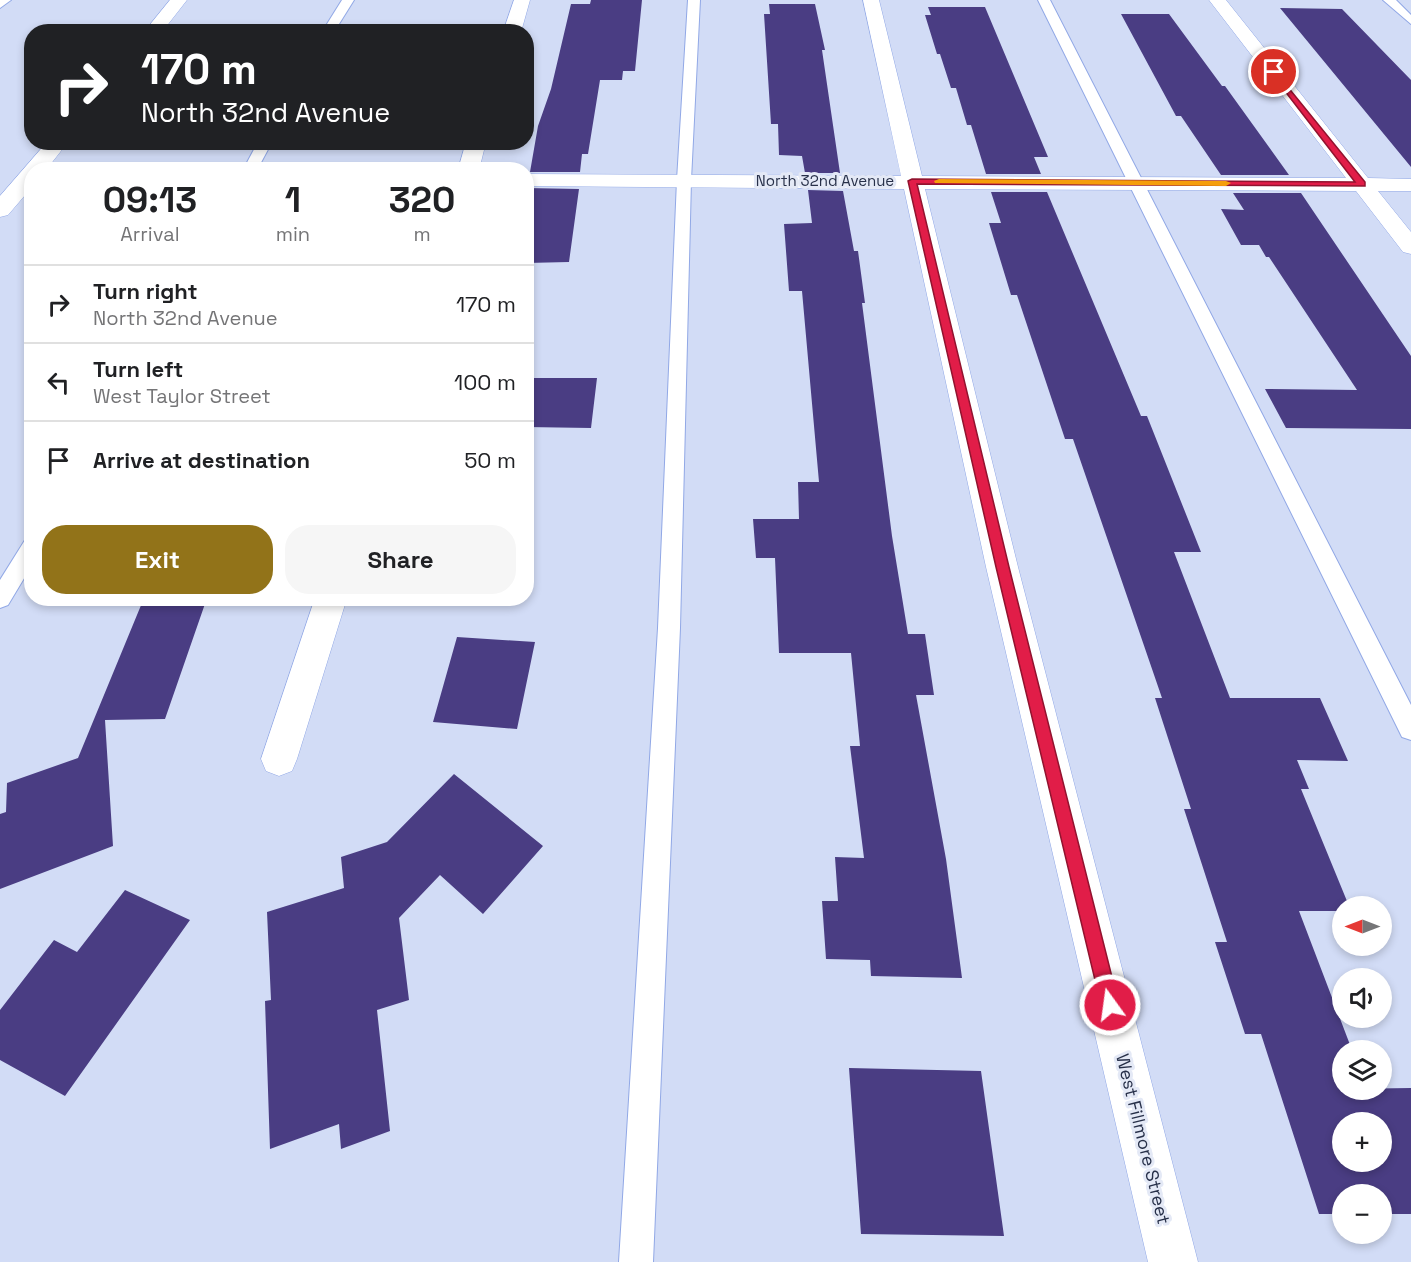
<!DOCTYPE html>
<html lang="en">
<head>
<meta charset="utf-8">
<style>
  :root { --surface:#fff; --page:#f6f6f6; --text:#202124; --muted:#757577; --line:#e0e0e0; --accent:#927319 }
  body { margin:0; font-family:"Space Grotesk",sans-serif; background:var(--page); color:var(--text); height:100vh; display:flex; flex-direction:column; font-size:22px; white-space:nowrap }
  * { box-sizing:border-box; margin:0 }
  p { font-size:20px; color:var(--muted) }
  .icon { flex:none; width:33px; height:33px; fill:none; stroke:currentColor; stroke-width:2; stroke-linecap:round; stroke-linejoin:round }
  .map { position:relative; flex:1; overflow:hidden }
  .panel { position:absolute; left:24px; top:162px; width:510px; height:444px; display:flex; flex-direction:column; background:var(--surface); border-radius:24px; box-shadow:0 3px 9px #0003 }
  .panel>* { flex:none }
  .top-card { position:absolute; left:24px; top:24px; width:510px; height:126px; border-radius:24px; box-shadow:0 3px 9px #0003; background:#202124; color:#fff; overflow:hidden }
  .needle { width:39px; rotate:270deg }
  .buttons { position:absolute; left:1332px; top:896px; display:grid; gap:12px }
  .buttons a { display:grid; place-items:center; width:60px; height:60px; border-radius:50%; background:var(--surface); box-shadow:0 3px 9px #0003; font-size:30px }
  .pin { position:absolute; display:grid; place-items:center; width:51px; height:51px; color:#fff; margin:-26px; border:3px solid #fff; border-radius:50%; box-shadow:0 2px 6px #0007 }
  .me { position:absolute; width:66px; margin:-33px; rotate:346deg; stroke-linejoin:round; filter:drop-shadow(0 0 4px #0008) }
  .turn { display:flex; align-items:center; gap:21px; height:126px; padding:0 18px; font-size:27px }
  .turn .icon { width:78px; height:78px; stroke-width:2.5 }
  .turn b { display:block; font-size:42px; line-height:51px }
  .eta { display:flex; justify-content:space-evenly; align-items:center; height:102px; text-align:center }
  .eta b { font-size:36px; font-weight:700; line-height:42px }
  .action { display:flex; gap:12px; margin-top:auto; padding:12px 18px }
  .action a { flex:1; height:69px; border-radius:24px; background:var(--accent); color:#fff; font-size:24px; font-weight:700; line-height:69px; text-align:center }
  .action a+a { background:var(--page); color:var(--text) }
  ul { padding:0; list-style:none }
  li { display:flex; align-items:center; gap:18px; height:78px; padding:0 18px; border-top:2px solid var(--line) }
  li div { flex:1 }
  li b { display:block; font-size:22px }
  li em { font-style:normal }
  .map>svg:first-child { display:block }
  .building { fill:#4a3d83; fill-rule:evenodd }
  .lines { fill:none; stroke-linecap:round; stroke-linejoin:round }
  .service-casing { stroke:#91a8e6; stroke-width:2 }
  .minor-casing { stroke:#91a8e6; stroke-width:1 }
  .service { fill:#fff; fill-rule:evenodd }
  .minor { fill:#fff; fill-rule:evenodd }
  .route { fill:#e11d48; stroke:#92132f; stroke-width:1.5 }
  .slow { fill:#f59e0b }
  .labels { text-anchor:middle; stroke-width:6; stroke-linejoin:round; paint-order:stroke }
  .far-street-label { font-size:15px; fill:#273049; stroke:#e4e9f6 }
  .street-label { font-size:18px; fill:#273049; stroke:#e4e9f6 }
</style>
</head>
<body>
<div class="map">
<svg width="1411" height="1262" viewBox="0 0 1411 1262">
  <rect width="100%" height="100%" fill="#d2dcf6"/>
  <path class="building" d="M591 0H642L635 71H623L622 80H600L588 154H582L580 172H530L538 126 551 89 571 4H590Z
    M769 4H815L825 50H822L840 173H805L802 156 779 155 778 124H771L764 14H770Z
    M928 7H985L1048 157H1034L1041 174H986L971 125H967L956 88H951L940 54H937L925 15H931Z
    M1280 8 1342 9 1411 80V167Z
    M1121 14H1169L1222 86H1225L1289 175H1221L1181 116H1176Z
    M526 188 579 189 569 262 526 263Z
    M808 190 843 191 854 251H858L865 303H862L892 536 908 634H925L934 695H916L946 859 962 978 871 976 870 960 826 959 822 901H838L835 857 864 858 850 746H860L851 653H779L775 558H756L753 519H799L798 482H819L802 291H789L784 224 812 223Z
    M991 192H1047L1141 416H1147L1201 552H1174L1230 698H1320L1348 761 1297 760 1309 789H1301L1349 906H1342V911H1299L1352 1050H1342V1089L1411 1088V1214H1382V1194H1342V1214H1319L1261 1034H1245L1215 942H1227L1184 809H1191L1155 698H1162L1073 439H1065L1017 295H1011L989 223H1001ZM1342 1122H1382V1161H1342Z
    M1233 193H1301L1411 356V429L1286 428 1265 389 1357 390 1269 257H1266L1259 245H1241L1221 209 1244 210Z
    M526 378H597L591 428 526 427Z
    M144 598H207L165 719 105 720 113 846 0 889V814L6 812 7 783 78 758Z
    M457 637 535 642 517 729 433 722Z
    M454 774 543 846 483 914 440 875 399 918 409 1000 377 1010 390 1131 341 1149 339 1124 270 1149 265 1001 271 1000 267 912 344 888 341 857 387 842Z
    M125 890 190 920 65 1096 0 1060V1010L54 940 77 952Z
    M849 1068 981 1071 1004 1236 861 1234Z"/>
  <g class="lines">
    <defs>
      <path id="service" d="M0 0H11L0 8Z
        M342 0H354L334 32H322Z
        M688 0H700L691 180 680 628 653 1262H619L658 628 677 180Z
        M1038 0H1050L1411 705V740L1402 737Z
        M1383 0H1396L1411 15V24Z
        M258 142H272L257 170H243Z
        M32 538V565L8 605 0 608V580L25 540Z"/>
      <path id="minor" d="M170 0H187L162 32H144Z
        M514 0H530L521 32H503Z
        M863 0H879L922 176 1346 178 1209 0H1226L1368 178 1411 179V191H1378L1411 232V254L1403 252 1356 191 925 189 1018 567 1198 1262H1148L986 567 904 189 526 186V174L901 176Z
        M47 142H68L46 170H32V187L8 215 0 217V196Z
        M466 142H486L479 170H458Z
        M315 598H347L297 759 292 771 279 776 266 771 261 759Z"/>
    </defs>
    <use href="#service" class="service-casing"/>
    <use href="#minor" class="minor-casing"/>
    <use href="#service" class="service"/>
    <use href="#minor" class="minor"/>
  </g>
  <path class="route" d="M1274 70 1365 182V186L917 184 1009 567 1119 1005 1116 1011 1110 1013 1104 1011 1101 1005 996 567 908 181 912 179 1355 182 1271 73Z"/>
  <path class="slow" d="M939 179 1226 181 1231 183 1226 186 935 183 934 181Z"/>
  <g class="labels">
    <g class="far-street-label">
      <text x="825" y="186">North 32nd Avenue</text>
    </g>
    <g class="street-label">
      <text transform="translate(1143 1139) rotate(76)" y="6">West Fillmore Street</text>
    </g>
  </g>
</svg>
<div class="buttons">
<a><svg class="needle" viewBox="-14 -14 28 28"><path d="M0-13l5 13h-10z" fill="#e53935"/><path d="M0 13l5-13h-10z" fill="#757577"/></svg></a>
<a><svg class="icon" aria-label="sound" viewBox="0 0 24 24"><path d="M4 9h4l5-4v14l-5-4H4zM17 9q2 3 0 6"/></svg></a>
<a><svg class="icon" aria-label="layers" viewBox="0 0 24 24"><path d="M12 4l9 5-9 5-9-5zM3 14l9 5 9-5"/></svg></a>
<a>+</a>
<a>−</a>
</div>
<div class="pin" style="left:1274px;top:72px;background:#d93025"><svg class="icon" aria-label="arrive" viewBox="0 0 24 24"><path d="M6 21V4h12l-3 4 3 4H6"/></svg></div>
<svg class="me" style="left:1110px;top:1005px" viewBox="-20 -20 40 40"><circle r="17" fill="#e11d48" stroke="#fff" stroke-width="3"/><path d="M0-11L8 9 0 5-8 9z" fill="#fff"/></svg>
<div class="top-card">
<div class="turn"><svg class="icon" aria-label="right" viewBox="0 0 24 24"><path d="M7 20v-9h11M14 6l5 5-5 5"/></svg><div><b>170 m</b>North 32nd Avenue</div></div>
</div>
<section class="panel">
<div class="eta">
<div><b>09:13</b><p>Arrival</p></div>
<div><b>1</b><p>min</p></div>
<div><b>320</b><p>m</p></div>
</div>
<ul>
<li><svg class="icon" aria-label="right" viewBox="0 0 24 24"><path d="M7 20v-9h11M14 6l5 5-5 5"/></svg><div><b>Turn right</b><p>North 32nd Avenue</p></div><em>170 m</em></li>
<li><svg class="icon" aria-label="left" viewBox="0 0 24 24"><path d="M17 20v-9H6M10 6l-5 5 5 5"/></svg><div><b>Turn left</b><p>West Taylor Street</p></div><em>100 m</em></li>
<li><svg class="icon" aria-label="arrive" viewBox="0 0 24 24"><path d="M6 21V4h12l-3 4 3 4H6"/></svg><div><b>Arrive at destination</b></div><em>50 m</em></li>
</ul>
<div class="action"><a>Exit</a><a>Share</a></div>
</section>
</div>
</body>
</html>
